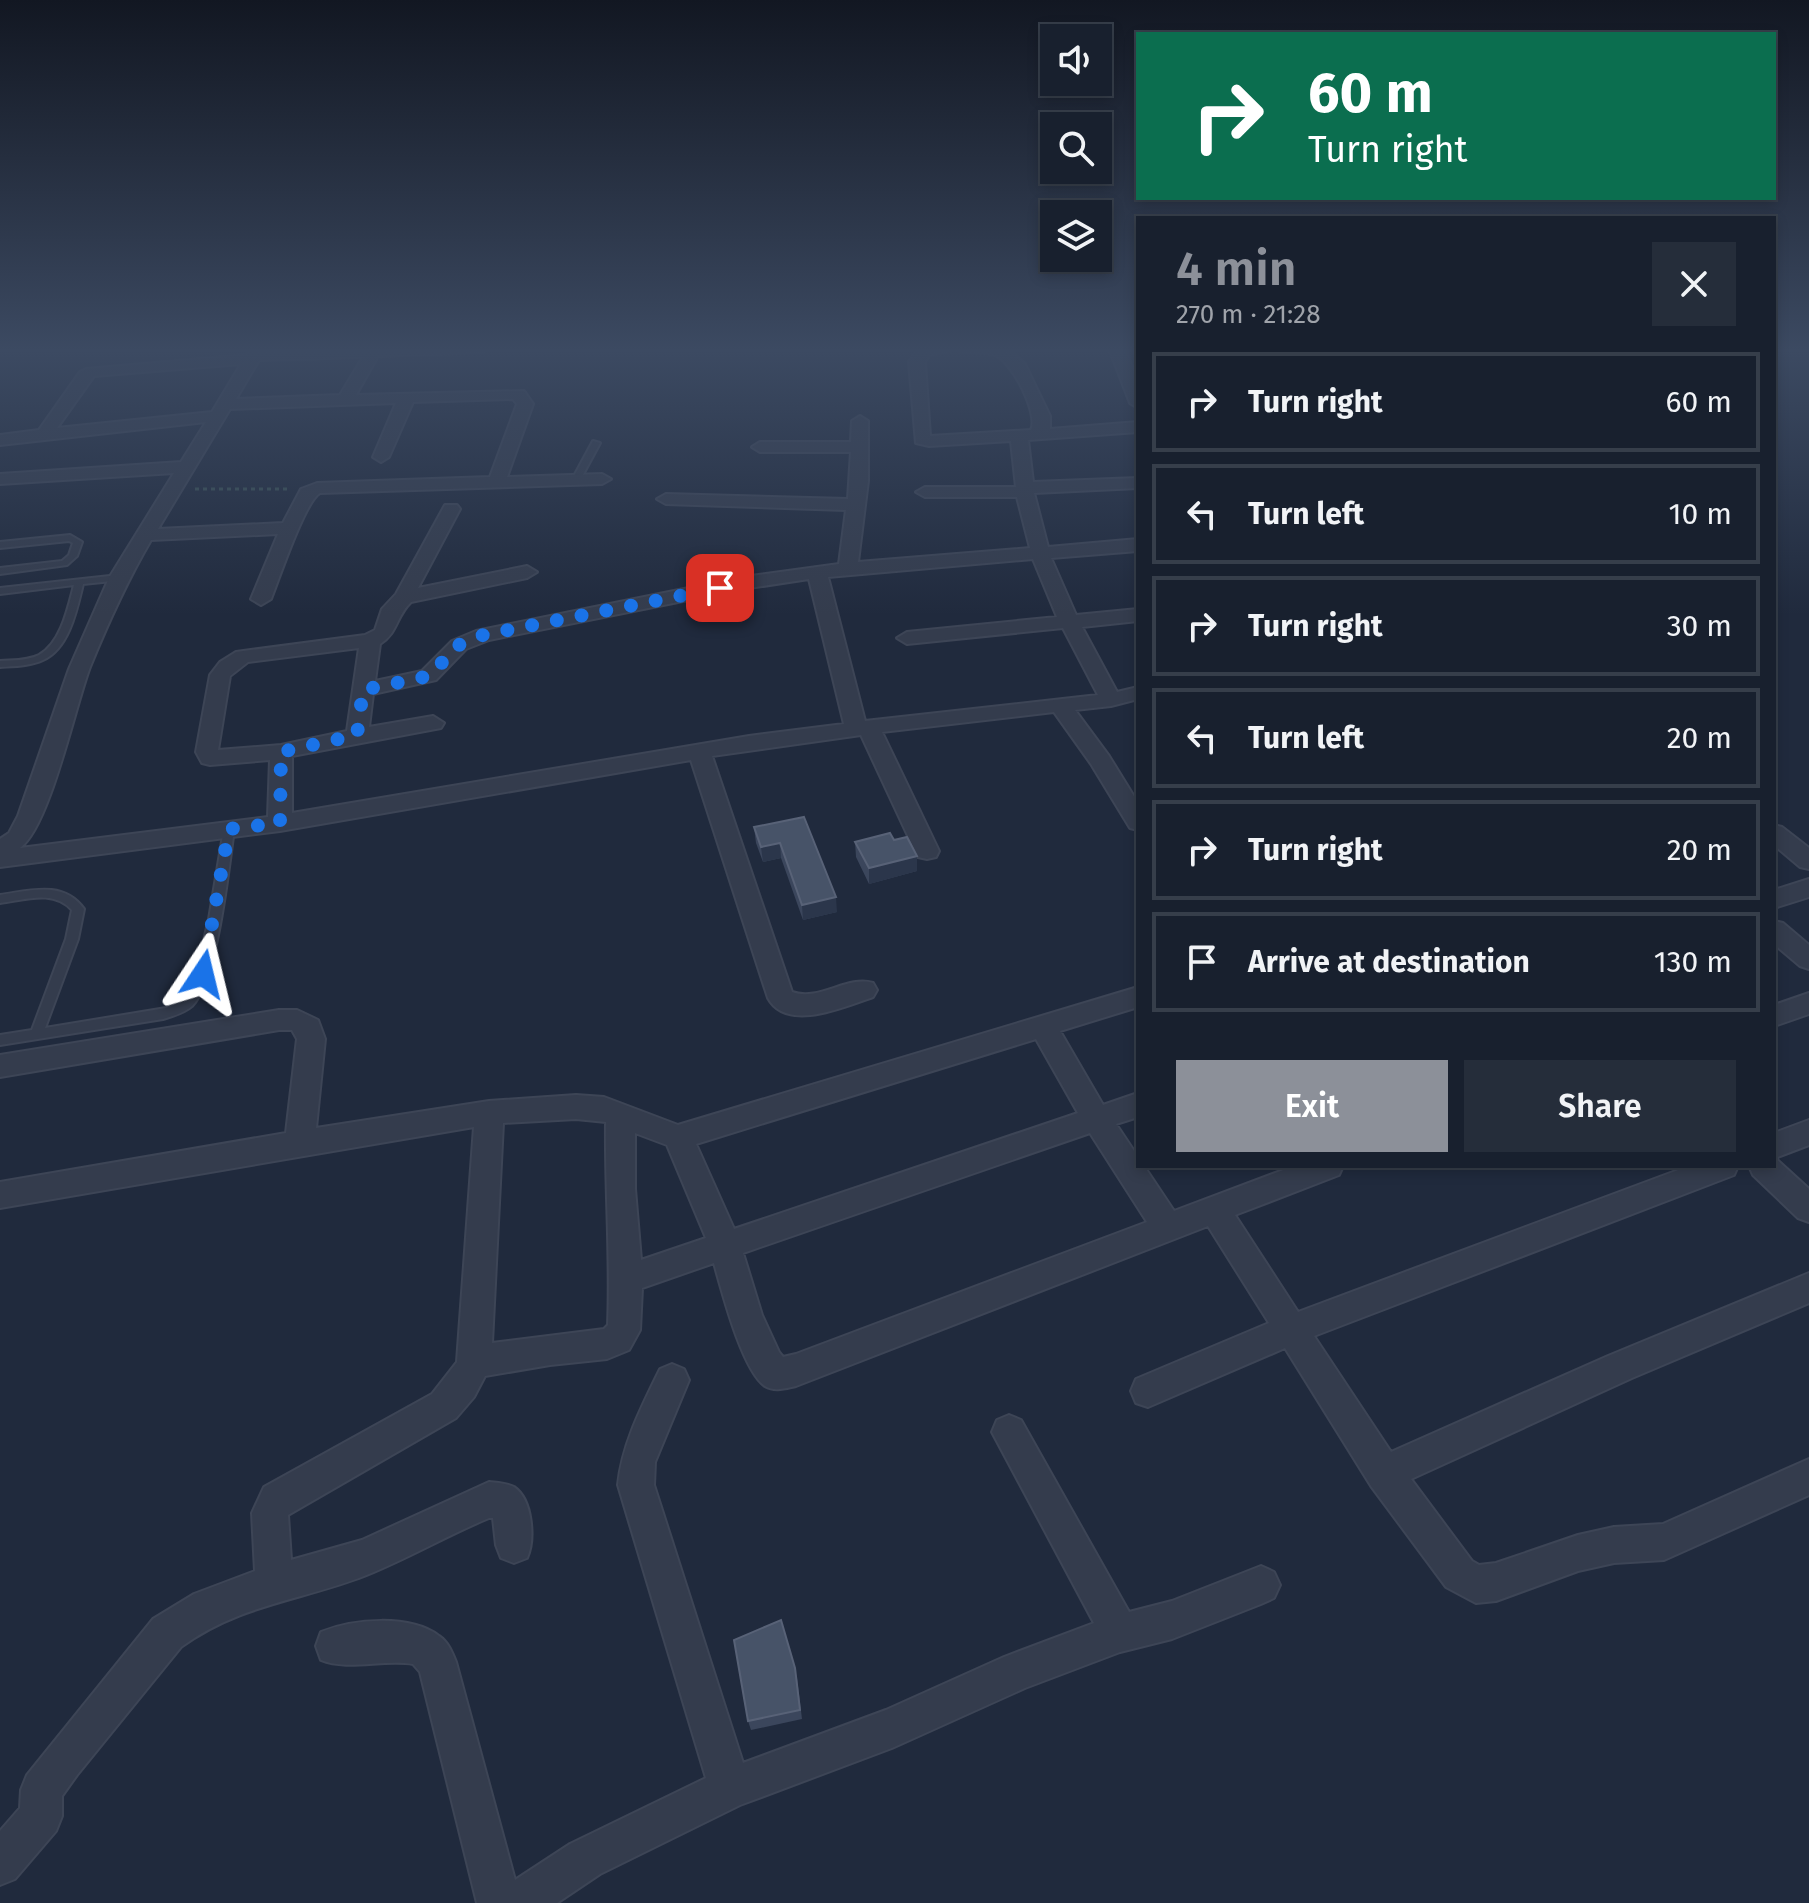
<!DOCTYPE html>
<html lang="en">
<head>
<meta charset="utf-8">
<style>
  :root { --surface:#18202e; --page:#252d3a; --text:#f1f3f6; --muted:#9fa3aa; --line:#363e4a; --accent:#8c9099 }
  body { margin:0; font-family:"Fira Sans",sans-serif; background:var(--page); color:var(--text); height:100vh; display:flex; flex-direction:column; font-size:30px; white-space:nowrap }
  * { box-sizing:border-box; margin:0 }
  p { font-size:26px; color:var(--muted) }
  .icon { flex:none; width:44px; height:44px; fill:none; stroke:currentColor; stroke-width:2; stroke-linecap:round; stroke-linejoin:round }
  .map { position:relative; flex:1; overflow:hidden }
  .sheet { position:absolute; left:1136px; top:216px; width:640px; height:952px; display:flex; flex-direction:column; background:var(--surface); border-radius:0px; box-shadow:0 4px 12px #0003,0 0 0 2px var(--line) }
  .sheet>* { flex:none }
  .top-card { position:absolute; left:1136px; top:32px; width:640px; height:168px; border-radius:0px; box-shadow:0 4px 12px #0003,0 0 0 2px var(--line); background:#0b6e4f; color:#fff; overflow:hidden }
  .buttons { position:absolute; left:1040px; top:24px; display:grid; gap:16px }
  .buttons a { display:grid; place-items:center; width:72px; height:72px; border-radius:0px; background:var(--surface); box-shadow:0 4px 12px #0003,0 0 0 2px var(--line); font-size:40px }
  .pin { position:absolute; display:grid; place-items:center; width:68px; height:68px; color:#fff; margin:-34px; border-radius:16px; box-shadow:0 4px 12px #0006 }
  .me { position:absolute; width:88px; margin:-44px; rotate:10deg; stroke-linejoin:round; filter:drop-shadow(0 0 6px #0008) }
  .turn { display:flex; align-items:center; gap:28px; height:168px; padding:0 40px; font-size:36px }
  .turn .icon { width:104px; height:104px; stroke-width:2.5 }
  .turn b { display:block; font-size:56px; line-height:68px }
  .round { display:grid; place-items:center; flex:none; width:84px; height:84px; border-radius:0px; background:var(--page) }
  .overview { display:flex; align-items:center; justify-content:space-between; height:136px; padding:0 40px }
  h1 { font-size:48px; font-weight:600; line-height:60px; color:var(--accent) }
  .action { display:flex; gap:16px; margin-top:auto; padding:16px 40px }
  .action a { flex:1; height:92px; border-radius:0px; background:var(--accent); color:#fff; font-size:32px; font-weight:600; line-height:92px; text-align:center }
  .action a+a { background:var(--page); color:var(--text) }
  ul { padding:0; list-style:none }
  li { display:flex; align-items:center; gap:24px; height:100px; margin:0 16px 12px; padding:0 24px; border:4px solid var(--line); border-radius:0px }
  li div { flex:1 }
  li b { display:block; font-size:30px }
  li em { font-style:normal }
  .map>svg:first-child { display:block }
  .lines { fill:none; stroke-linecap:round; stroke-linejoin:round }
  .service-casing { stroke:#3d4556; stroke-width:4 }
  .minor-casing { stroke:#3d4556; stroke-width:4 }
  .path { stroke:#3b5256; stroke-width:3; stroke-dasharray:4 4; stroke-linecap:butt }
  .service { fill:#343c4d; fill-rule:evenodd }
  .minor { fill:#343c4d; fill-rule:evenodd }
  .wall { fill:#3b465c }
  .shaded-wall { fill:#2b364b }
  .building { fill:#475368; stroke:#586277; stroke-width:2 }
  .route { stroke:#1a73e8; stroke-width:14; stroke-dasharray:0 25.2 }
</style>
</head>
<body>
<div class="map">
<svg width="1809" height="1903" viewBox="0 0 1809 1903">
  <rect width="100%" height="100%" fill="#202a3d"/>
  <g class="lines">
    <defs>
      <path id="service" d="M593 441 600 443 580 480H574L573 478Z
        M70 535 82 542 77 556 67 565 0 574V568L62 561 69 555 73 543 69 541 0 548V542Z
        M119 575 123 578 122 580 83 584C77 609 69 649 43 660 30 666 14 666 0 667V661C13 660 27 661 39 655 61 643 68 608 74 585L0 594V588Z
        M229 825 234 829C229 866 217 982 192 1006 184 1013 173 1016 163 1019L0 1045V1035L32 1030 66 939 72 910C53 889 25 900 0 903V895C30 891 63 880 84 909L78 939 45 1028 166 1008 177 1004 186 997 197 969 209 919 224 829Z"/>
      <path id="minor" d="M251 348H266L265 351 490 348 483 352 378 356 356 395 524 391 533 404 507 477 602 474 611 479 602 484 320 493C305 501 279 579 271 599L261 605 251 599 278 534 151 540C127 581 108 623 90 667 75 706 50 826 20 848L268 817 270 760 210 765 202 763 196 752 210 675 220 662 236 652 365 635 375 630 382 609 396 594 445 505H457L460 509 418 588 527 566 537 572 527 578 411 602C396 616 398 633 380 644L375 681 422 671 452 641 476 631 743 577 839 564 846 510 666 504 657 499 666 494 848 499 851 452H760L752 447 760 442H851L852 421 860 416 868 421V481L858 562 1030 548 1017 497H925L916 492 925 487H1016L1011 441 929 446 916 443 909 362 918 348H1006L1025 364 1050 416V429L1138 422V432L1028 440 1033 482 1138 478V488L1034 493 1048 547 1138 539V551L1051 558 1076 615 1138 609V621L1082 627 1117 692 1138 687V699L1111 706 1075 710 1109 756 1138 803V830L1130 828 1091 764 1054 712 882 732 939 851 936 857 927 859 918 857 915 851 861 735 712 756 792 992C819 1002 847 975 873 983L877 990 873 997C846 1006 787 1033 768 998L691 760 280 831 0 867V839L9 833 18 816 69 669 109 578 174 473 0 484V474L181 462 206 422 0 445V435L39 430 80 372 86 369 247 355ZM956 349C967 355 981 351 993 354 1012 360 1039 414 1031 430L930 436 925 362 929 355ZM363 357 340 395 236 399 259 360ZM241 364 212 412 57 428 94 376ZM513 399 517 404 490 477 317 483 301 489 283 523 158 529 230 409 396 403 373 457 381 462 389 457 413 402ZM1033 559 1057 617 907 632 897 638 907 644 1063 628 1098 695 865 721 828 577ZM809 579 844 724 749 736 292 813V756L441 728 444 723 433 716 369 727 373 694 436 680 466 649 489 640 743 589ZM359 648 347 731 281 745 218 750 230 676 248 662Z
        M1112 348 1126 351 1138 383V408L1130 403 1110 351Z
        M1774 825 1782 827 1809 848V869L1800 867 1774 845Z
        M1809 879V897L1774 908V890Z
        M1774 921 1783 923 1809 945V969L1800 966 1774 944Z
        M1138 987V1007L1060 1031 1103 1105 1138 1093V1117L1116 1124 1138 1157V1166H1144L1174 1211 1294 1166H1343L1339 1175 1235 1215 1298 1312 1689 1166H1738L1734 1175 1314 1336 1391 1452 1608 1356 1809 1273V1303L1632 1378 1411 1479 1472 1561 1479 1565 1496 1563 1578 1535 1614 1527 1663 1524 1809 1459V1495L1664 1560 1614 1563 1578 1571 1496 1601 1476 1603 1446 1587 1371 1486 1285 1348 1148 1407 1136 1403 1131 1391 1136 1379 1269 1323 1208 1226 796 1386C786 1388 775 1392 765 1386 742 1370 722 1291 714 1263L642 1288 640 1330 629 1350 607 1359 550 1365 485 1376 474 1397 456 1418 288 1515 291 1560 362 1540 489 1482C497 1483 506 1483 514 1487 533 1500 535 1540 527 1558L514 1563 501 1558 496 1545 493 1518H489C445 1536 404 1561 359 1578 296 1601 237 1606 181 1647L77 1775 62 1796V1816L56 1831 15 1879 0 1885V1831L20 1808 21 1790 27 1775 153 1619 194 1594 255 1571 252 1513 264 1487 432 1394 457 1362 474 1127 0 1208V1182L286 1133 297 1039 292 1030H279L0 1077V1055L279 1010H297L318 1020 325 1039 316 1128 489 1101 576 1095 604 1097 678 1125ZM1036 1039 1078 1113 734 1229 696 1144ZM576 1119 606 1122C605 1190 611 1257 608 1325L604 1329 492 1343 503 1123ZM635 1133 667 1145 706 1238 641 1260 635 1189ZM1090 1133 1147 1222 796 1354 783 1357 779 1352 762 1315 743 1253Z
        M1809 993V1014L1774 1026V1005Z
        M1809 1120V1145L1775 1158 1809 1189V1222L1798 1218 1753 1175 1749 1166H1774V1133Z
        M672 1364 684 1369 689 1380 655 1462 654 1485 743 1763 886 1710 1004 1657 1094 1623 992 1432 997 1420 1009 1415 1021 1420 1129 1612 1172 1601 1261 1566 1274 1572 1280 1585 1274 1598 1261 1604 1172 1639 1120 1652 1025 1688 892 1748 740 1805 600 1874 557 1903H477L420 1672 413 1664C383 1659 348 1671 321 1660L316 1646 321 1632C353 1619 410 1614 439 1636 448 1642 452 1652 456 1662L515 1880 570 1844 706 1778 618 1485C622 1444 642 1406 660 1369Z"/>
    </defs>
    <use href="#service" class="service-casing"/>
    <use href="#minor" class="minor-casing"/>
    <path class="path" d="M195 489H289"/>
    <use href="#service" class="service"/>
    <use href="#minor" class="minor"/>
  </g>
  <path class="wall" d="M804 817 837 912 803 920 781 858 763 862 756 843 754 827Z
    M894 840 917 856V871L869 884 856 857 855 842Z
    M797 1678 802 1719 751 1730 748 1721Z"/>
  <path class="shaded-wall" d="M780 843 781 858 763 862 761 847Z
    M917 856V871L869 884V868Z
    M836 897 837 912 803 920 802 905Z"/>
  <path class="building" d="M804 817 836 897 802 905 780 843 761 847 754 827Z
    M890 833 894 840 907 837 917 856 869 868 855 842Z
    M781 1620 795 1668 800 1710 748 1721 734 1640Z"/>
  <linearGradient id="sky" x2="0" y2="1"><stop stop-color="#121722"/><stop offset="0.57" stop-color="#3c4a62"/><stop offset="1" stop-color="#3c4a62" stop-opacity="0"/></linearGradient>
  <rect width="1809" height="615" fill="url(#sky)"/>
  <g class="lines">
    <path class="route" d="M203 974 229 829 280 823 281 752 357 735 363 690 429 676 459 645 483 635 720 588"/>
  </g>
</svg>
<div class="buttons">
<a><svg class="icon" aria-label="sound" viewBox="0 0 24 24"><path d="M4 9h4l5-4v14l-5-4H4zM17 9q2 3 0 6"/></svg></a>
<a><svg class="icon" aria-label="search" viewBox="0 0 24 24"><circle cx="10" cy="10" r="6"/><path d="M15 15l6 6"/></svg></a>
<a><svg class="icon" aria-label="layers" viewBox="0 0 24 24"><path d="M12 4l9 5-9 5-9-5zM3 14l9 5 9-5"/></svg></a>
</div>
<div class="pin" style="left:720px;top:588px;background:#d93025"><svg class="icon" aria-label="arrive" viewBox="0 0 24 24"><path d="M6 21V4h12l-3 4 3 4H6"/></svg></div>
<svg class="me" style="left:203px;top:974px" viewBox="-20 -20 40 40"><path d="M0-17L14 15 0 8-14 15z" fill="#1a73e8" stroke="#fff" stroke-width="4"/></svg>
<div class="top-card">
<div class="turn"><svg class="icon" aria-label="right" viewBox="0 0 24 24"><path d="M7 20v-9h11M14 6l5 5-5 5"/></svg><div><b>60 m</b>Turn right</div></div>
</div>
<section class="sheet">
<div class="overview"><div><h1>4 min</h1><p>270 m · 21:28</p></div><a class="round"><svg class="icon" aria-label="close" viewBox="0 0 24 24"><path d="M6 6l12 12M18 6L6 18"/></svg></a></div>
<ul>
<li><svg class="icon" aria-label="right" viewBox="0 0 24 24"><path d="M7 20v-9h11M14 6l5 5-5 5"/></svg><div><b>Turn right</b></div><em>60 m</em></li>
<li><svg class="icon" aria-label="left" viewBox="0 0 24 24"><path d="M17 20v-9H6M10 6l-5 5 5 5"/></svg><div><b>Turn left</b></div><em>10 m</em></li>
<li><svg class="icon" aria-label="right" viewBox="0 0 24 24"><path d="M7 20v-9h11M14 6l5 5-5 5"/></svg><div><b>Turn right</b></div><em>30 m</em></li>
<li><svg class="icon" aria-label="left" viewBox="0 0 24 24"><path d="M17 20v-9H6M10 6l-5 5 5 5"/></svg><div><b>Turn left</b></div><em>20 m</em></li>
<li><svg class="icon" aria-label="right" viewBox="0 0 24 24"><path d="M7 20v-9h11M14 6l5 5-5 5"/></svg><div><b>Turn right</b></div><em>20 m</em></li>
<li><svg class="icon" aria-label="arrive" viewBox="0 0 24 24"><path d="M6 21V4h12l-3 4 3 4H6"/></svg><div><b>Arrive at destination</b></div><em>130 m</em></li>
</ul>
<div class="action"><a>Exit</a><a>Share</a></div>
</section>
</div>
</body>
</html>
